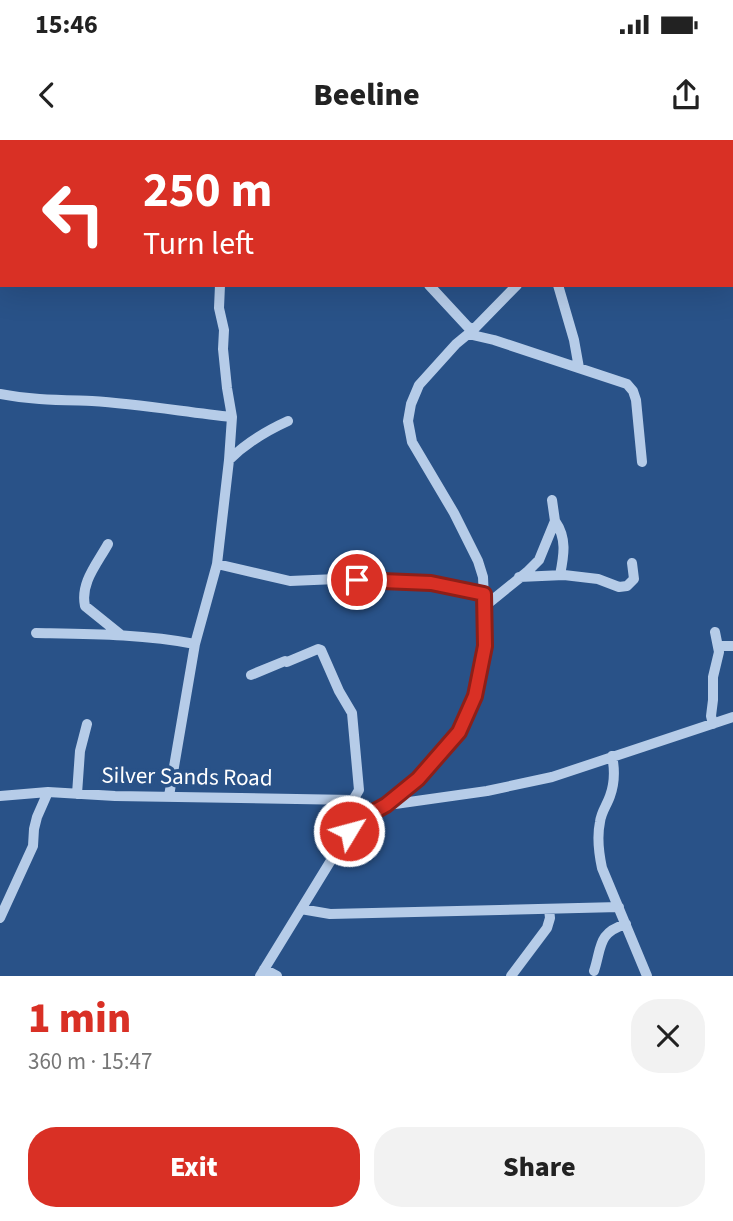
<!DOCTYPE html>
<html lang="en">
<head>
<meta charset="utf-8">
<style>
  :root { --surface:#fff; --page:#f2f2f2; --text:#222; --muted:#767676; --accent:#d93025 }
  body { margin:0; font-family:"Source Sans 3",sans-serif; background:var(--page); color:var(--text); height:100vh; display:flex; flex-direction:column; font-size:26px; white-space:nowrap }
  * { box-sizing:border-box; margin:0 }
  p { font-size:23px; color:var(--muted) }
  .icon { flex:none; width:38px; height:38px; fill:none; stroke:currentColor; stroke-width:2; stroke-linecap:round; stroke-linejoin:round }
  .map { position:relative; height:836px; overflow:hidden }
  .drawer { display:flex; flex-direction:column; background:var(--surface); flex:1 }
  .drawer>* { flex:none }
  .hud { position:absolute; left:0px; top:0px; width:733px; height:147px; box-shadow:0 7px 28px #0002; background:#d93025; color:#fff; overflow:hidden }
  .pin { position:absolute; display:grid; place-items:center; width:60px; height:60px; color:#fff; margin:-30px; border:4px solid #fff; border-radius:50%; box-shadow:0 2px 7px #0007 }
  .me { position:absolute; width:77px; margin:-38px; rotate:53deg; stroke-linejoin:round; filter:drop-shadow(0 0 5px #0008) }
  .turn { display:flex; align-items:center; gap:24px; height:147px; padding:0 28px; font-size:32px }
  .turn .icon { width:91px; height:91px; stroke-width:2.5 }
  .turn b { display:block; font-size:49px; line-height:60px }
  .round { display:grid; place-items:center; flex:none; width:74px; height:74px; border-radius:28px; background:var(--page) }
  .summary { display:flex; align-items:center; justify-content:space-between; height:119px; padding:0 28px }
  h1 { font-size:42px; font-weight:800; line-height:52px; color:var(--accent) }
  .action { display:flex; gap:14px; margin-top:auto; padding:14px 28px }
  .action a { flex:1; height:80px; border-radius:28px; background:var(--accent); color:#fff; font-size:28px; font-weight:800; line-height:80px; text-align:center }
  .action a+a { background:var(--page); color:var(--text) }
  .status { display:flex; justify-content:space-between; align-items:center; height:49px; padding:0 35px; background:var(--surface); direction:ltr }
  .status svg { height:19px; fill:currentColor }
  header { display:flex; justify-content:space-between; align-items:center; height:91px; padding:0 28px; background:var(--surface); font-size:32px; font-weight:800 }
  .map>svg:first-child { display:block }
  .lines { fill:none; stroke-linecap:round; stroke-linejoin:round }
  .minor { stroke:#b6cce8; stroke-width:10 }
  .route-casing { stroke:#8d1f18; stroke-width:18 }
  .route { stroke:#d93025; stroke-width:12 }
  .labels { text-anchor:middle; stroke-width:7; stroke-linejoin:round; paint-order:stroke }
  .street-label { font-size:23px; fill:#fff; stroke:#295288 }
</style>
</head>
<body>
<div class="status"><b>15:46</b><svg viewBox="0 0 49 12"><path d="M0 12V9h3v3zM5 12V6h3v6zM10 12V3h3v9zM15 12V0h3v12zM26 1h20v11H26zM47 4h2v5h-2z"/></svg></div>
<header><svg class="icon" aria-label="back" viewBox="0 0 24 24"><path d="M15 5l-7 7 7 7"/></svg>Beeline<svg class="icon" aria-label="share" viewBox="0 0 24 24"><path d="M12 15V3M7 8l5-5 5 5M5 13v7h14v-7"/></svg></header>
<div class="map">
<svg width="733" height="836" viewBox="0 0 733 836">
  <rect width="100%" height="100%" fill="#295288"/>
  <g class="lines">
    <path class="minor" d="M219 0V2
      M479 0 481 2
      M569 0 570 2
      M54 2V0
      M0 120 2 117
      M429 145 467 186 473 190
      M558 145 574 200 579 228
      M468 194 494 200 627 244 633 251 636 260 642 322
      M0 254C31 260 61 260 92 261 139 264 185 272 232 277
      M229 320C247 302 266 291 288 281
      M555 381C567 398 564 415 560 435
      M108 404C97 424 80 443 85 466L121 495
      M217 424 290 441 337 439 431 443 484 455
      M519 437 564 435 598 439 619 447 627 446 634 439 632 423
      M485 466 527 432 539 420 555 381 552 360
      M36 493C90 494 143 494 195 504
      M719 506H733
      M251 535 285 521 287 522 318 509 321 510 339 551 352 573 359 650 353 660
      M713 584 711 576 713 560V537L719 512 715 492
      M612 616C615 630 615 642 610 656 607 665 601 672 600 682 597 696 599 714 602 728L647 836
      M77 654 80 611 87 584
      M0 656 48 652 115 656 353 660
      M169 656 195 504 217 424 229 320 232 277 227 248 223 209 224 190 219 168 220 145
      M388 665 487 651 552 637 733 577
      M301 769 330 774 619 767
      M0 778 33 706 34 689 37 677 48 652
      M264 829 277 836
      M594 831C602 807 597 793 626 784
      M260 836 349 691 366 676 385 665 418 639 459 592 475 556 486 506 483 437 478 421 454 373 412 302 408 281 411 264 419 245 456 204 473 190 517 145
      M511 836 547 788 550 778 549 769"/>
  </g>
  <g class="lines">
    <defs>
      <path id="route" d="M349 691 366 676 386 665 418 639 459 592 475 556 485 506 484 454 431 443 357 440"/>
    </defs>
    <use href="#route" class="route-casing"/>
    <use href="#route" class="route"/>
  </g>
  <g class="labels">
    <g class="street-label">
      <text transform="translate(187 636) rotate(1)" y="8">Silver Sands Road</text>
    </g>
  </g>
</svg>
<div class="pin" style="left:357px;top:440px;background:#d93025"><svg class="icon" aria-label="arrive" viewBox="0 0 24 24"><path d="M6 21V4h12l-3 4 3 4H6"/></svg></div>
<svg class="me" style="left:349px;top:691px" viewBox="-20 -20 40 40"><circle r="17" fill="#d93025" stroke="#fff" stroke-width="3"/><path d="M0-11L8 9 0 5-8 9z" fill="#fff"/></svg>
<div class="hud">
<div class="turn"><svg class="icon" aria-label="left" viewBox="0 0 24 24"><path d="M17 20v-9H6M10 6l-5 5 5 5"/></svg><div><b>250 m</b>Turn left</div></div>
</div>
</div>
<section class="drawer">
<div class="summary"><div><h1>1 min</h1><p>360 m · 15:47</p></div><a class="round"><svg class="icon" aria-label="close" viewBox="0 0 24 24"><path d="M6 6l12 12M18 6L6 18"/></svg></a></div>
<div class="action"><a>Exit</a><a>Share</a></div>
</section>
</body>
</html>
